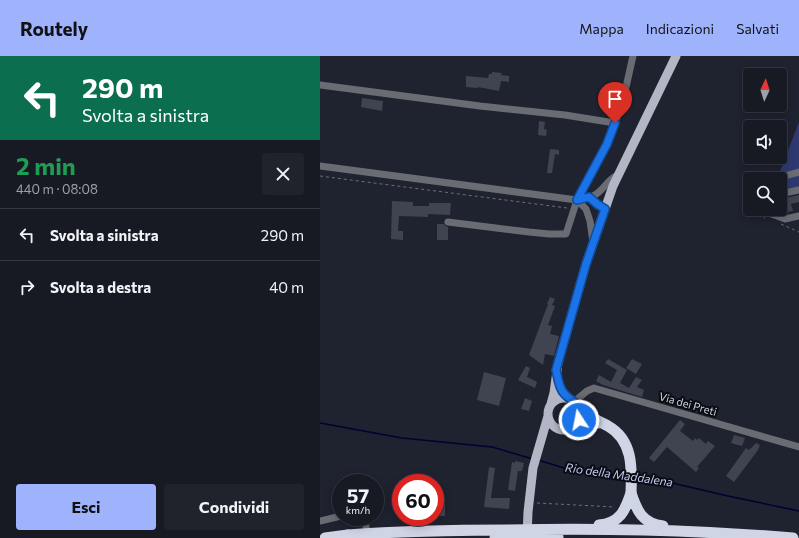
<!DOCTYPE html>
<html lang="it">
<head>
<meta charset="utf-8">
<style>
  :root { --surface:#171a23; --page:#20232b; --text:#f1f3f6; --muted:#9ea1a6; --line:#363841; --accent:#9fb3fd }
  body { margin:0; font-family:Commissioner,sans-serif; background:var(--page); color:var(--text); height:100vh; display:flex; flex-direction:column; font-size:15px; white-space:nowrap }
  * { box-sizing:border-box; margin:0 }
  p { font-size:13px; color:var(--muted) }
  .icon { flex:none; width:22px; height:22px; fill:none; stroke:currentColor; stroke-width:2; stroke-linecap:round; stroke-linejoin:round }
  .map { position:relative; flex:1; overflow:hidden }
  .side { display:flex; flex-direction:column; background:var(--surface); width:320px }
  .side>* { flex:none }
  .top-card { background:#0b6e4f; color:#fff; overflow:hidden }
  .needle { width:26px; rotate:4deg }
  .fabs { position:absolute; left:423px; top:12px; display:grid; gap:8px }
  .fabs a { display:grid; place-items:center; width:44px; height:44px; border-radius:4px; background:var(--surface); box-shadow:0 2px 10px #0003,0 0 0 1px var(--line); font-size:20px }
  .speed { position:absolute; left:12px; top:418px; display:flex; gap:8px; font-size:20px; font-weight:700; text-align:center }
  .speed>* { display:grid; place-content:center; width:52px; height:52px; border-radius:50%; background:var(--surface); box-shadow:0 2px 10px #0003,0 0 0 1px var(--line); line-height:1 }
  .speed small { font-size:10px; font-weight:400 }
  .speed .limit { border:6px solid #d22; background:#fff; color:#111 }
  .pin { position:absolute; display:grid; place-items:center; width:34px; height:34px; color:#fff; margin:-41px -17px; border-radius:50% 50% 50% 0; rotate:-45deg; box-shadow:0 0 4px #0007 }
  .pin .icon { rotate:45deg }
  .me { position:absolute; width:44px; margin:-22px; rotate:349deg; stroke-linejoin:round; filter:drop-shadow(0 0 3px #0008) }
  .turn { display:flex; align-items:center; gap:14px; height:84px; padding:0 16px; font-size:18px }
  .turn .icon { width:52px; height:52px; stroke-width:2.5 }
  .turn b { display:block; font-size:28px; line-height:34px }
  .round { display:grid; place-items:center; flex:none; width:42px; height:42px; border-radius:4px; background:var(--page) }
  .overview { display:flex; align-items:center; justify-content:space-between; height:68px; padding:0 16px }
  h1 { font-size:24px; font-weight:700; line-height:30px; color:#1e9e55 }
  .action { display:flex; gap:8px; margin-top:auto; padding:8px 16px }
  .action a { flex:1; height:46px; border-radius:4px; background:var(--accent); color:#111; font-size:16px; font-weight:700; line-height:46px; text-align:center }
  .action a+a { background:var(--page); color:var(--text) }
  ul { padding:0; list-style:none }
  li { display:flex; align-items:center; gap:12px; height:52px; padding:0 16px; border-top:1px solid var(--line) }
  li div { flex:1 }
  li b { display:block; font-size:15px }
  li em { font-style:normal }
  header { display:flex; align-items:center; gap:24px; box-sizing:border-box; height:56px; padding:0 20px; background:var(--accent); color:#111 }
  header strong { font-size:19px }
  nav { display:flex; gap:22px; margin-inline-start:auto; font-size:14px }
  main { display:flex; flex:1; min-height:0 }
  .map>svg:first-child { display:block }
  .green { fill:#2e3a6f }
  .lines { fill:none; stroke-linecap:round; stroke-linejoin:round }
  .stream { stroke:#040131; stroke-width:1.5 }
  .building { fill:#404451 }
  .path { stroke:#6c6f7a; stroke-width:1; stroke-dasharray:3 3; stroke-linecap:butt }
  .minor { stroke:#6a6c73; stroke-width:7 }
  .major { stroke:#b3b7c5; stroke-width:9 }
  .highway { stroke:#cfd5e5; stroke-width:11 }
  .highway-bridge { stroke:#cfd5e5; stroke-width:11 }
  .route-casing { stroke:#114b97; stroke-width:10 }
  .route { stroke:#1a73e8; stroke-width:7 }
  .labels { text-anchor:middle; stroke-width:4; stroke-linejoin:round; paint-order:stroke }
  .street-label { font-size:11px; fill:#d0d2db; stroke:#0a0c11 }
  .water-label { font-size:12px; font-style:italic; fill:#bdc9f2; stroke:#0a0c11 }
</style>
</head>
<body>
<header>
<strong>Routely</strong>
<nav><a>Mappa</a><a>Indicazioni</a><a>Salvati</a></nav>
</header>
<main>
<section class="side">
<div class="top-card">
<div class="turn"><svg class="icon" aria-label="left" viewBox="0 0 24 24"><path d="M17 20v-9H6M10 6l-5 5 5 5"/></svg><div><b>290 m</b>Svolta a sinistra</div></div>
</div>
<div class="overview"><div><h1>2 min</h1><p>440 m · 08:08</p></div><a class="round"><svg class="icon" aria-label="close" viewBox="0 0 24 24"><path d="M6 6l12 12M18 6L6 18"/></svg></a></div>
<ul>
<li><svg class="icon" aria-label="left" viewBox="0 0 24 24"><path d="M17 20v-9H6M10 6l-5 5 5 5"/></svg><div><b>Svolta a sinistra</b></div><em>290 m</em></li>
<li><svg class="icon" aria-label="right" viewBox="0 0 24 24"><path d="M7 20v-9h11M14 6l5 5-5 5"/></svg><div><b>Svolta a destra</b></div><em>40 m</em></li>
</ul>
<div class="action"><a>Esci</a><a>Condividi</a></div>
</section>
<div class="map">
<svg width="479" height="482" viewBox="0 0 479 482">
  <rect width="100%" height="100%" fill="#1f222f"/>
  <path class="green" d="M479 66V134L460 138V123H457Z"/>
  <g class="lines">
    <path class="stream" d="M0 367 82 382 172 391 213 403
      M218 404 254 415 307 420
      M316 421 335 423 408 440 479 455"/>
  </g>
  <path class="building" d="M172 16 182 17 181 19 189 20V26L181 25 179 35 158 31V32L146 31V20L168 22 169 18H172Z
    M42 42 63 45 62 55 41 51Z
    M219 65 225 66 224 73 227 74 226 80 218 79Z
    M230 93 239 94V99L235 98 232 117H227Z
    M479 139V146L471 148 473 155 463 157 461 143Z
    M72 145 93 146V150H109V147H131L130 159 108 158V161L79 160 78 175H83V184L71 183Z
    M117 168H123L128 171V184H117Z
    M230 241 235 243 232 249 235 250 228 269 232 270 230 278 239 280 234 300 225 298 223 309 209 299 228 248H227Z
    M288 303 307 314 300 327 309 332 316 321 322 324 317 331 324 334 322 341 283 329 276 325 279 319 291 326 297 314 285 307Z
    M312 303 322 308 316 318 306 312Z
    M206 310 210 312 207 321 217 326 215 332 198 324Z
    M164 316 186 322 179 350 157 344Z
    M205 342 212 345 209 355 201 353Z
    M360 364 365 368 360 375 373 385 375 382 377 384 379 382 386 388 388 385 395 390 377 411 379 412 376 416 347 391 334 406 329 402Z
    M414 379 425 382 422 390 411 387Z
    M436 387 440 389 438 394 414 426 406 420 426 392 429 394Z
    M195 405 204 407 202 415H198L195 435 188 434 192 406 195 407Z
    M169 411 175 412 171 442H190L189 453 164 451Z
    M115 441 125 442V460H115Z"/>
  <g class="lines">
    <path class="path" d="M0 120 247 152
      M443 153 440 160 445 162
      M461 168 479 176
      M217 447 295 451"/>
    <path class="minor" d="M0 29 160 50 245 59 295 67
      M0 110 257 144C262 142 268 142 273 140 284 135 287 123 298 119
      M461 121 479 116
      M460 138 479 134
      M269 141 277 149 285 153
      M257 144 266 153 270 165 273 186
      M450 153 449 157 465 163 479 160
      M128 166 209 176 229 178H246L257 144 291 79 304 40 313 0
      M255 345 267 335 274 332 479 391
      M40 461 45 466 48 481
      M0 465 21 460"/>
    <path class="major" d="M228 358a16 16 0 1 1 32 0a16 16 0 1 1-32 0Z
      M231 348 234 337 238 307 266 208 293 130 356 0
      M207 480 208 456 213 412 228 360"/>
    <path class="highway" d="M260 354C269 362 278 364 288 370 313 384 312 412 311 437
      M256 369 267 366 278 367
      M5 482 28 479"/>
    <path class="highway-bridge" d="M311 437C317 455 322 467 343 470
      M279 469C300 467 305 455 311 437
      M28 479C81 475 135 474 188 474 283 472 378 474 473 482
      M175 482 238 481"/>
  </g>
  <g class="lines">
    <defs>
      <path id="route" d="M259 364C264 346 251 347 243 336 238 329 238 321 236 314L266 208 285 153 277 148 269 141 257 144 287 88 295 67"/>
    </defs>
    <use href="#route" class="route-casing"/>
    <use href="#route" class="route"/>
  </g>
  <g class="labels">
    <g class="street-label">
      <text transform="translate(368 348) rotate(16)" y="4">Via dei Preti</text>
    </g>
    <g class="water-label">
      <text transform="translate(299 419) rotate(8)" y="4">Rio della Maddalena</text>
    </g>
  </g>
</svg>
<div class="fabs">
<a><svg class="needle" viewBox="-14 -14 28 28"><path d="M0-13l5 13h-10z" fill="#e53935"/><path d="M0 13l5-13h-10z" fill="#9ea1a6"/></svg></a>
<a><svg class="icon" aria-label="sound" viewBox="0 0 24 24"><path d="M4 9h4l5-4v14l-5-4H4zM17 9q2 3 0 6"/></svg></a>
<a><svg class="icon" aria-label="search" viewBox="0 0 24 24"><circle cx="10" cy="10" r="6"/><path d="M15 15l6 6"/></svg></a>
</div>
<div class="speed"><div>57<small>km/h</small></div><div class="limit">60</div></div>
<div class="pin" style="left:295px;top:67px;background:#d93025"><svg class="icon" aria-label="arrive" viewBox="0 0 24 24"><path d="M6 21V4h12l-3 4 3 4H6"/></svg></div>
<svg class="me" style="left:259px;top:364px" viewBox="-20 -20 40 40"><circle r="17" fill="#1a73e8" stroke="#fff" stroke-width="3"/><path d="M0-11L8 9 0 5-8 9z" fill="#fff"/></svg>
</div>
</main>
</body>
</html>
